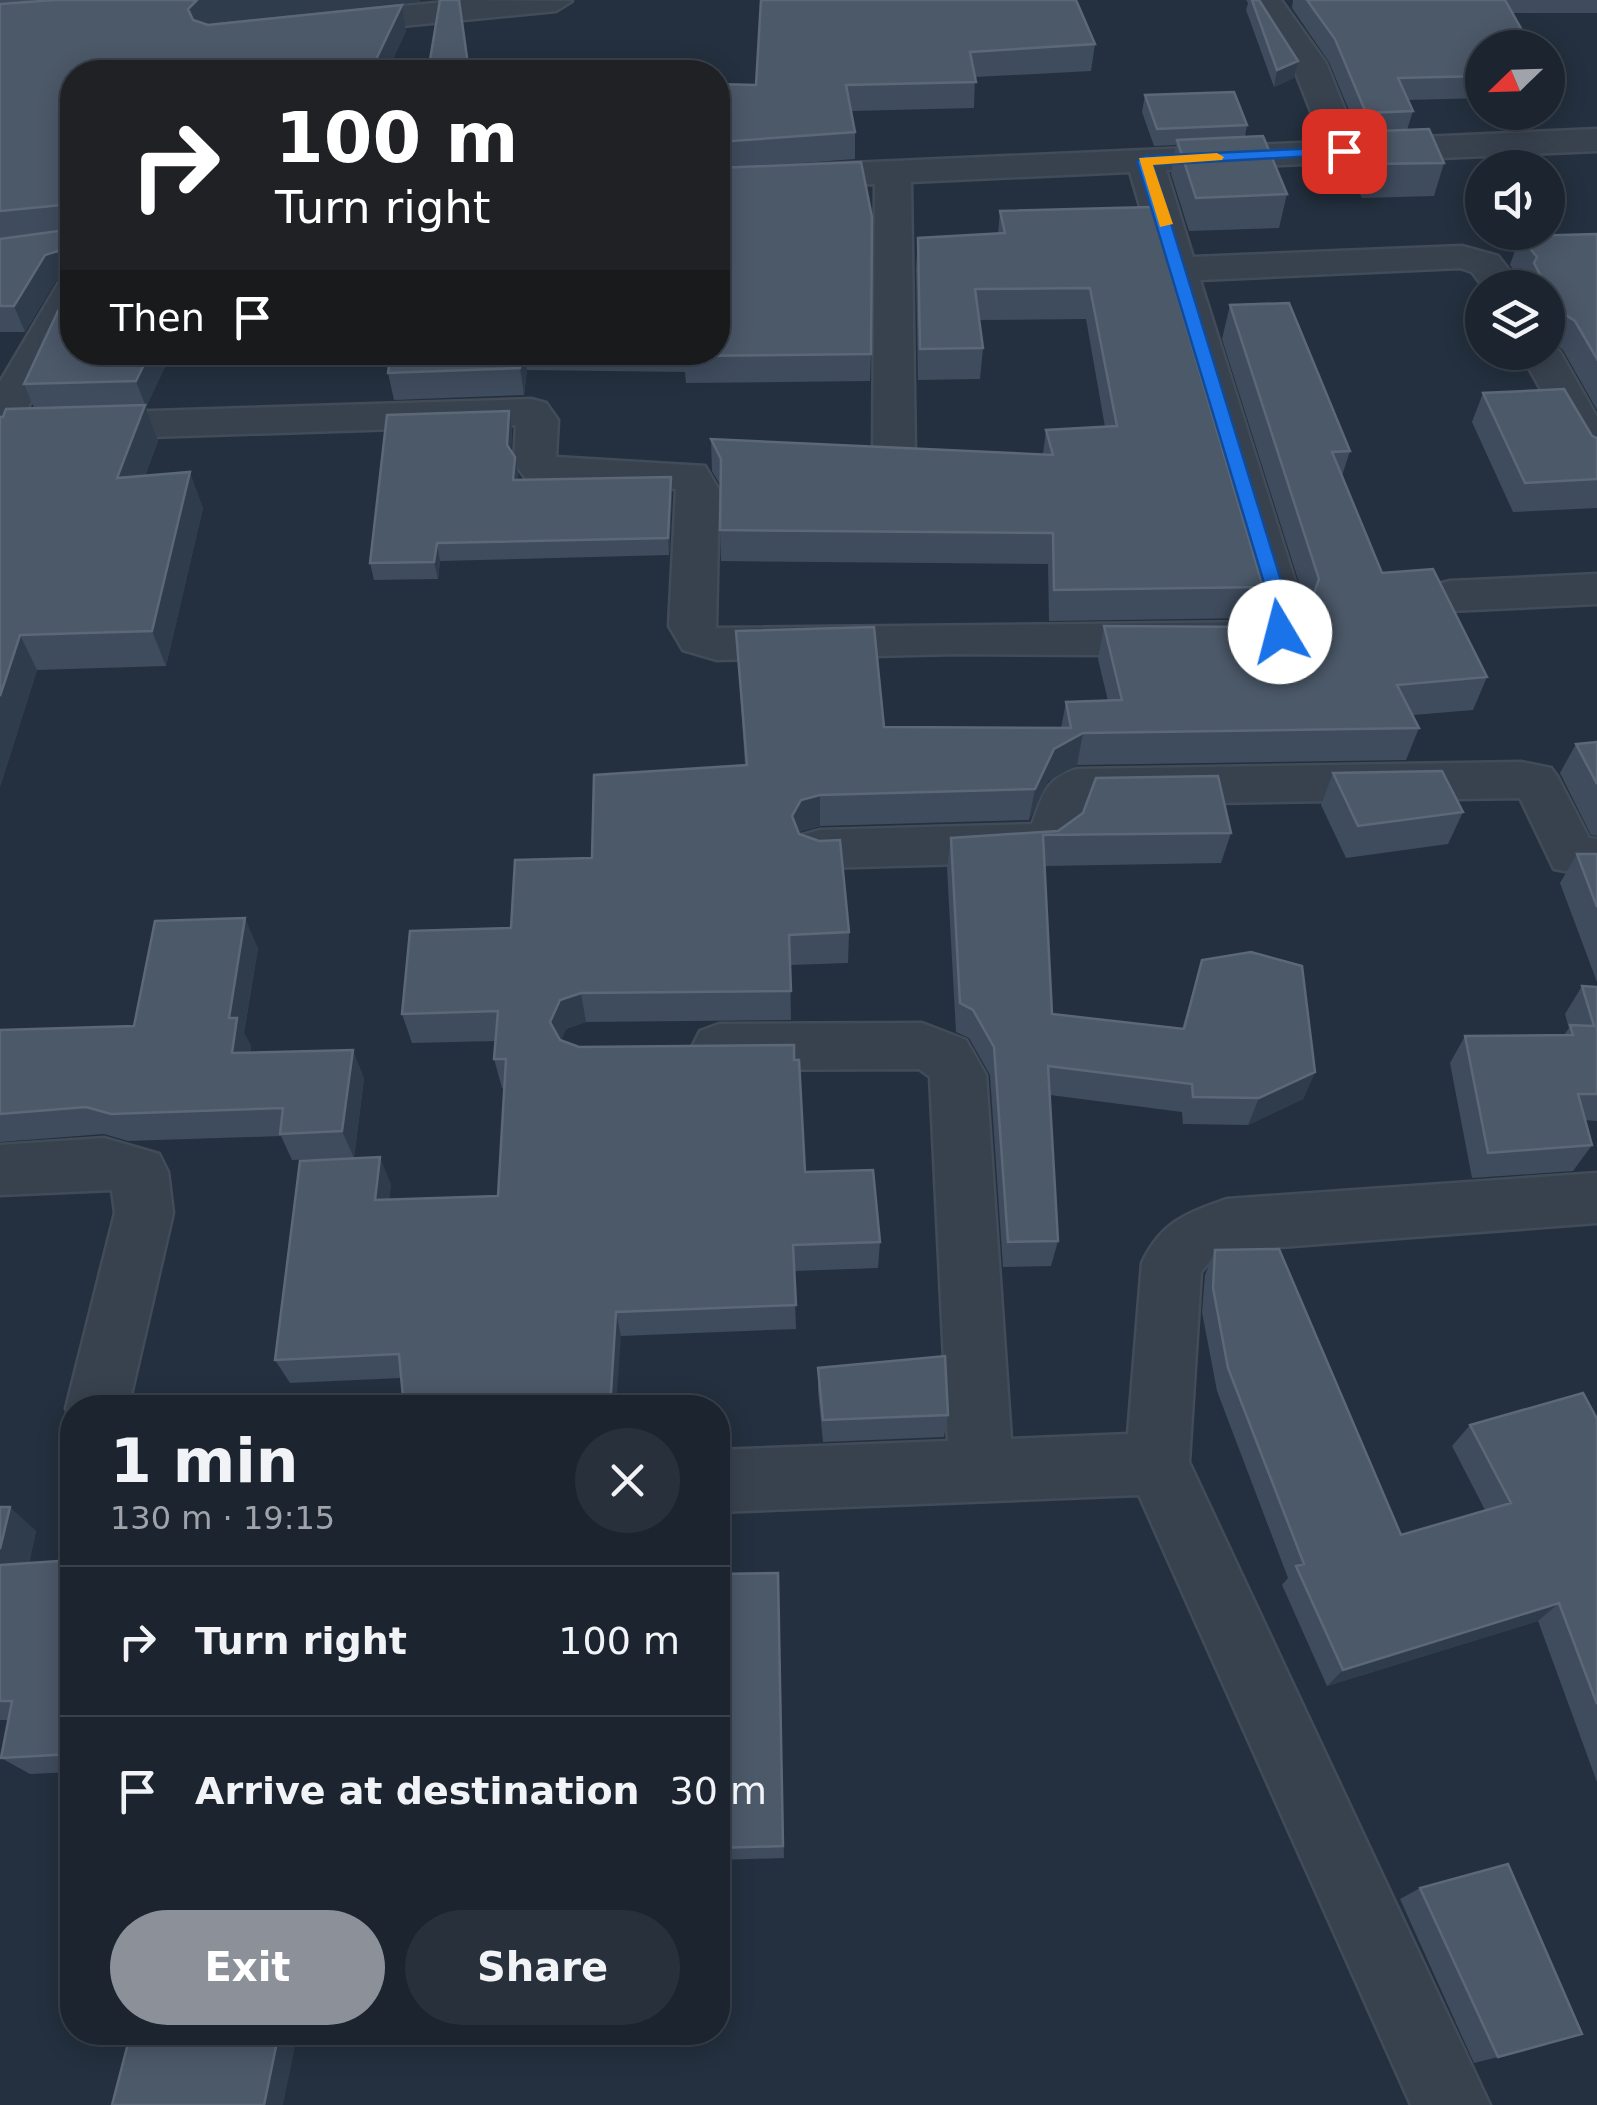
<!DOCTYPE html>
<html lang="en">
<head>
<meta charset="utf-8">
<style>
  :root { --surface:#1b242f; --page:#28303b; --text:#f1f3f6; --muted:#a0a4aa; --line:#39414b; --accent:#8c9099 }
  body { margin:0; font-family:"DejaVu Sans",sans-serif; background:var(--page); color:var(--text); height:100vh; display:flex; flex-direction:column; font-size:38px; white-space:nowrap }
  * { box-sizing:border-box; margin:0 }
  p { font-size:32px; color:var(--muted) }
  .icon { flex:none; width:55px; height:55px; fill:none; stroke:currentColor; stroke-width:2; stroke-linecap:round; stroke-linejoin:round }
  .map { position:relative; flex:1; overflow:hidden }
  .sheet { position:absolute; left:60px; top:1395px; width:670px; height:650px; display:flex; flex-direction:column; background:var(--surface); border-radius:40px; box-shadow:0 5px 25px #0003,0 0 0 2px var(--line) }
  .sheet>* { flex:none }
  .banner { position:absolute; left:60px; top:60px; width:670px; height:305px; border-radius:40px; box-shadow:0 5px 25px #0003,0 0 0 2px var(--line); background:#202124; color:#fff; overflow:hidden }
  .needle { width:65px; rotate:247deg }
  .tools { position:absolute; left:1465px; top:30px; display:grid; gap:20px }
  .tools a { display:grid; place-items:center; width:100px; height:100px; border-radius:50%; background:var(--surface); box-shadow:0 5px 25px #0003,0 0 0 2px var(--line); font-size:50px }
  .pin { position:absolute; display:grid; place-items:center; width:85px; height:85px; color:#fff; margin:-42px; border-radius:20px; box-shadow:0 5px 15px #0006 }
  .me { position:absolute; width:110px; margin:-55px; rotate:352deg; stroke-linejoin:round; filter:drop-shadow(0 0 8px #0008) }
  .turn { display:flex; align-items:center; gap:35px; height:210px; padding:0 50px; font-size:45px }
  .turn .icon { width:130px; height:130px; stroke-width:2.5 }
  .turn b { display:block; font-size:70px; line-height:85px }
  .then { display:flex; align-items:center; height:95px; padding:0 50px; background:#0003; gap:20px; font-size:38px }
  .round { display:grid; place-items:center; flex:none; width:105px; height:105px; border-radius:52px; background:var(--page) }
  .overview { display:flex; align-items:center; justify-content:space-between; height:170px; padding:0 50px }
  h1 { font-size:60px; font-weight:600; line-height:75px }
  .button { display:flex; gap:20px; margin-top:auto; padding:20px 50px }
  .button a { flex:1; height:115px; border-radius:60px; background:var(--accent); color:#fff; font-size:40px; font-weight:600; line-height:115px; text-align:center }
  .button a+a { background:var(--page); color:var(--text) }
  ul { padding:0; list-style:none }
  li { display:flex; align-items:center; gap:30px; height:150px; padding:0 50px; border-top:2px solid var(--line) }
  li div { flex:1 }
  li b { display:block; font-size:38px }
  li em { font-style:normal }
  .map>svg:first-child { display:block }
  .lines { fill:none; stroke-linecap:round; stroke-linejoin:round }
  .minor-casing { stroke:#424b58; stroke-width:5 }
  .minor { fill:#38424f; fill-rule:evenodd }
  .wall { fill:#3f4c5d }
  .shaded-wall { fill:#2f3c4c }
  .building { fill:#4c5969; stroke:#5c6878; stroke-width:2.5 }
  .route { fill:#1a73e8; stroke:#114b97; stroke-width:2.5 }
  .slow { fill:#f59e0b }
</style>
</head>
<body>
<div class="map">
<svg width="1597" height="2105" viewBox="0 0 1597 2105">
  <rect width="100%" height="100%" fill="#24303f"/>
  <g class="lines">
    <defs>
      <path id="minor" d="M466 0 572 1 556 11 330 33 318 30 314 23 318 16 330 13Z
        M1249 0H1281L1326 63 1357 140 1597 129V151L1166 170 1193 257 1462 246 1498 256 1523 288H1484L1472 272 1460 268 1200 280 1305 613 1296 643 1252 656 956 654 717 660 683 650 669 626 676 489 527 480 514 463 516 425 0 442V382L58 284 72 280V321L24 415 531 399 546 403 558 420 556 457 705 466 719 490 716 628 1258 622 1259 613 1130 172 911 182 915 454 909 463 894 467 879 463 873 454 875 184 718 191V169L1323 142 1292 63Z
        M1548 342 1560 352 1597 417V467L1582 463 1520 352H1548Z
        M1597 574V604L1450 611 1434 607 1427 596 1434 585 1450 581Z
        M1521 762 1551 768 1557 776 1589 838 1597 839V877L1554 869 1520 798 1087 805C1081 837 1072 852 1040 862L820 868 802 863 795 849 802 835 820 830 1032 824C1043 796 1044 779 1077 769Z
        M922 1023 966 1040 986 1075 1011 1439 1128 1434 1142 1263C1161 1222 1187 1213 1227 1199L1597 1173V1223L1227 1251 1215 1255 1201 1272 1189 1462 1490 2105H1411L1139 1495 718 1512V1450L948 1441 930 1077 919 1069 719 1070 700 1063 692 1047 700 1031 719 1024Z
        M104 1138 159 1154 168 1172 173 1213 128 1408H72V1424L66 1408 115 1213 112 1190 0 1195V1145Z"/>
    </defs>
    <use href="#minor" class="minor-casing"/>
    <use href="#minor" class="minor"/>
  </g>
  <path class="wall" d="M0 0H42L0 3Z
    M761 0 1095 44 1091 71 975 77 974 108 851 111 855 132V159L748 167 871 354 870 381 686 383 685 372 527 370 524 395 394 400 388 373 391 352H718V84L756 85Z
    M1249 0H1259L1298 61 1294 78 1274 87 1246 10Z
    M1293 0H1597V13H1512L1482 48V98L1408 100 1413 111 1407 130 1444 163 1434 196 1362 198 1346 166 1355 132H1358L1329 62 1292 8Z
    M420 2 209 25 402 5 406 31 387 72H72V352H172L146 407 158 441 145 476 203 508 166 666 37 670 0 787 34 408 24 384 65 296V278L55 282 25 332H0V4Z
    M1145 95 1247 125 1245 137 1287 194 1279 228 1189 231 1171 174 1176 145 1154 146 1142 112Z
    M1151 207 1263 587 1255 618 1049 621 1048 564 721 561 720 530 721 486 712 471 711 439 1043 454 1046 430 1105 427 1086 319 979 320 983 348 980 379 918 380 916 269 918 238 998 234 1000 211Z
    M1597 234V410L1563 350 1548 339V288H1524L1525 285 1510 265 1520 236Z
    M1230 305 1350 451 1342 476 1382 573 1487 677 1473 710 1413 715 1419 728 1406 760 1077 765 1048 781 1029 820 820 826 801 831 800 834 849 932 848 963 790 965 791 1020 586 1022 566 1029 561 1040 805 1172 880 1242 878 1268 794 1271 796 1329 621 1336 401 1378 290 1383 275 1360 391 1184 389 1200 498 1196 505 1088H502L494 1059 496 1041 412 1043 402 1014 511 928 592 858 745 765 736 631 884 727 1061 728 1066 702 1108 701 1098 659 1104 626 1261 627 1307 614 1308 611 1222 339Z
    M1483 393 1597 438V508L1513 512 1472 422Z
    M512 429 511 451 518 474 517 480 672 495 669 555 440 561 438 579 374 580 370 563Z
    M1597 742V836L1591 835 1560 773 1576 744Z
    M1333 773 1463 812 1448 844 1346 858 1321 805Z
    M1231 833 1221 863 1045 866 1052 1014 1182 1029 1202 960 1315 1072 1303 1099 1248 1125 1183 1124 1182 1112 1050 1095 1058 1241 1051 1266 1003 1267 990 1075 969 1038 956 1032 947 868 951 838Z
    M1577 854H1597V982L1560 883Z
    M258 948 244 1033 251 1046 250 1053 364 1078 354 1158 292 1160 281 1136 128 1141 104 1134 0 1142V1030L134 1026Z
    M1582 986 1597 987V1121L1585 1120 1592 1145 1573 1171 1472 1178 1450 1063 1465 1036 1564 1035 1569 1028 1565 1014Z
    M1215 1250 1401 1535 1485 1510 1452 1446 1470 1425 1597 1419V1782L1538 1621 1327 1686 1282 1585 1288 1578 1217 1391 1202 1312 1205 1275Z
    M818 1368 948 1415 944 1437 823 1442 818 1392Z
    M0 1507 36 1531 29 1563 72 1560V1772L30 1774 1 1758 8 1720H0Z
    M778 1573 784 1858 718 1860V1574Z
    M1420 1888 1498 2057 1474 2063 1400 1899Z"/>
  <path class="shaded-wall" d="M197 0H420V2L215 23 202 26 195 35 188 9Z
    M402 5 406 31 387 72H370Z
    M1298 61 1294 78 1274 87 1277 70Z
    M61 250 71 276 55 282 25 332 14 306 45 255Z
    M150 352H172L146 407 136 381Z
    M522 352H524L527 370 524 395 520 368Z
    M145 405 158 441 131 514 117 478Z
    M509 411 512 429 510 463 507 445Z
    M515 457 518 474 516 497 513 480Z
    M190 472 203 508 166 666 152 631Z
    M671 477 672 495 669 555 668 538Z
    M437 543 440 561 438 579 434 562Z
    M20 635 37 670 0 787V696Z
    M1083 733 1077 765 1048 781 1029 820 1035 789 1054 749Z
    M820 795V826L801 831 792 847V816L801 800Z
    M245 918 258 948 244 1033 251 1046 245 1081 232 1053 229 1018Z
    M581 993 586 1022 566 1029 556 1051 550 1022 560 1000Z
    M353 1050 364 1078 354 1158 342 1131Z
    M1315 1072 1303 1099 1248 1125 1259 1098Z
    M380 1157 391 1184 386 1227 375 1200Z
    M616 1312 621 1336 616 1408H610Z
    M10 1507 36 1531 23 1587 0 1568V1549Z
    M1559 1603 1538 1621 1327 1686 1343 1670Z
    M279 2032H298L283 2105H264Z"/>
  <path class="building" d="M54 0H197L188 9 193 20 208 25 402 5 370 72H72V352H150L136 381 24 384 65 296 66 253 61 250 45 255 14 306H0V239L66 230 62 205 0 211V4Z
    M440 0H459L469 72H428Z
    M761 0H1076L1095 44 970 52 976 82 846 85 855 132 718 142V84L756 85Z
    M1252 0H1259L1298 61 1277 70Z
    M1307 0H1505L1532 48H1482V76L1398 78 1413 111 1366 113 1335 39Z
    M1234 92 1247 125 1157 129 1145 95Z
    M1429 129 1444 163 1371 164 1355 132Z
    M1263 136 1287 194 1196 198 1177 140Z
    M861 162 872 217 871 354 684 356V352H718V168Z
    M1151 207 1263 587 1054 590 1053 533 720 530 721 459 711 439 1053 455 1046 430 1117 426 1090 288 975 289 983 348 920 349 918 238 1005 233 1000 211Z
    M1597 234V359L1575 321 1558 310 1534 263 1537 257 1520 236Z
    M1289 303 1350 451 1332 452 1382 573 1433 569 1487 677 1397 685 1419 728 1083 733 1054 749 1035 789 820 795 801 800 792 816 799 834 819 841 840 840 849 932 789 935 791 991 581 993 560 1000 550 1022 560 1040 579 1047 794 1045V1060H799L805 1172 873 1170 880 1242 793 1245 796 1305 616 1312 610 1408H404L399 1354 275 1360 300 1161 380 1157 375 1200 498 1196 506 1059H494L498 1011 402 1014 410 931 511 928 515 860 592 858 594 775 747 765 736 631 874 627 884 727 1071 728 1066 702 1122 700 1104 626 1261 627 1307 614 1319 579 1230 305Z
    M391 352H522L520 368 388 373Z
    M1564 389 1592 436 1597 438V479L1525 483 1483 393Z
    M145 405 117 478 190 472 152 631 20 635 0 696V417H3L6 409Z
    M509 411 507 445 515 457 513 480 671 477 668 538 437 543 434 562 370 563 387 415Z
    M1597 742V784L1576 744Z
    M1442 771 1463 812 1358 826 1333 773Z
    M1218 776 1231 833 1043 835 1052 1014 1184 1029 1202 960 1251 952 1302 966 1315 1072 1259 1098 1193 1097 1192 1084 1048 1066 1058 1241 1008 1242 994 1047 973 1010 960 1003 951 838 1058 831 1083 813 1096 778Z
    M1577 854H1597V907Z
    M245 918 229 1018H237L232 1053 353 1050 342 1131 280 1134 283 1108 111 1114 86 1107 0 1114V1030L134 1026 155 921Z
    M1582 986 1597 987V1094H1578L1592 1145 1488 1153 1465 1036 1573 1035 1570 1025 1594 1026Z
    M1279 1249 1401 1535 1511 1503 1470 1425 1583 1393 1597 1419V1704L1559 1603 1343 1670 1296 1566 1304 1564 1228 1368 1213 1288 1215 1250Z
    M945 1356 948 1415 823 1420 818 1368Z
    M0 1507H10L0 1549Z
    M72 1560V1754L1 1758 12 1701H0V1565Z
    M778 1573 783 1846 718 1848V1574Z
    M1508 1864 1582 2034 1498 2057 1420 1888Z
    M131 2032H279L264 2105H112Z"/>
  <path class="route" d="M1344 147 1350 148V154L1153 165 1291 613 1290 632 1280 639 1270 632 1273 613 1137 161 1145 156Z"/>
  <path class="slow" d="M1217 153 1224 157 1222 160 1153 165 1173 224 1160 227 1139 158Z"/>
</svg>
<div class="tools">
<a><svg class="needle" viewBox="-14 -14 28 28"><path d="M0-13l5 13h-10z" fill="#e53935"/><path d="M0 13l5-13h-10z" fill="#a0a4aa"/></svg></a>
<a><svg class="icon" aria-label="sound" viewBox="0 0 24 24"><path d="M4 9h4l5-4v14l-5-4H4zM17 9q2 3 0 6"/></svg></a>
<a><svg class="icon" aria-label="layers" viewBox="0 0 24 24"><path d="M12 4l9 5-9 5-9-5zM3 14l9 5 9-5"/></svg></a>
</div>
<div class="pin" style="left:1344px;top:151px;background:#d93025"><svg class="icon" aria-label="arrive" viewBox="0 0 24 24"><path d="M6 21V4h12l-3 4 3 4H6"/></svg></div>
<svg class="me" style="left:1280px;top:632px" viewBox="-20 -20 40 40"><circle r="19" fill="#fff"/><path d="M0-13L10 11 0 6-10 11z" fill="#1a73e8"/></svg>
<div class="banner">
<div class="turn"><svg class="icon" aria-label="right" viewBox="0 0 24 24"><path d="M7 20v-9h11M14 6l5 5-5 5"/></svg><div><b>100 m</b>Turn right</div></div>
<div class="then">Then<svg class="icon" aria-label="arrive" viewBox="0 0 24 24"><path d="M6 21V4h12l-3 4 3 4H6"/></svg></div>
</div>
<section class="sheet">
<div class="overview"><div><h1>1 min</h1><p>130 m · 19:15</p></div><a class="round"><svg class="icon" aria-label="close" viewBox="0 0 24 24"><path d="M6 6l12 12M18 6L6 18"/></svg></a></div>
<ul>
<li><svg class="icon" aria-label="right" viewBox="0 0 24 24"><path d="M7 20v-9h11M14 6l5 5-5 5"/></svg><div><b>Turn right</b></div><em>100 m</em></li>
<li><svg class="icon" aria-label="arrive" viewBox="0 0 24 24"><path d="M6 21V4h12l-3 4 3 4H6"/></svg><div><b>Arrive at destination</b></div><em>30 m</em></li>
</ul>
<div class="button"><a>Exit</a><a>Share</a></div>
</section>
</div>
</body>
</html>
